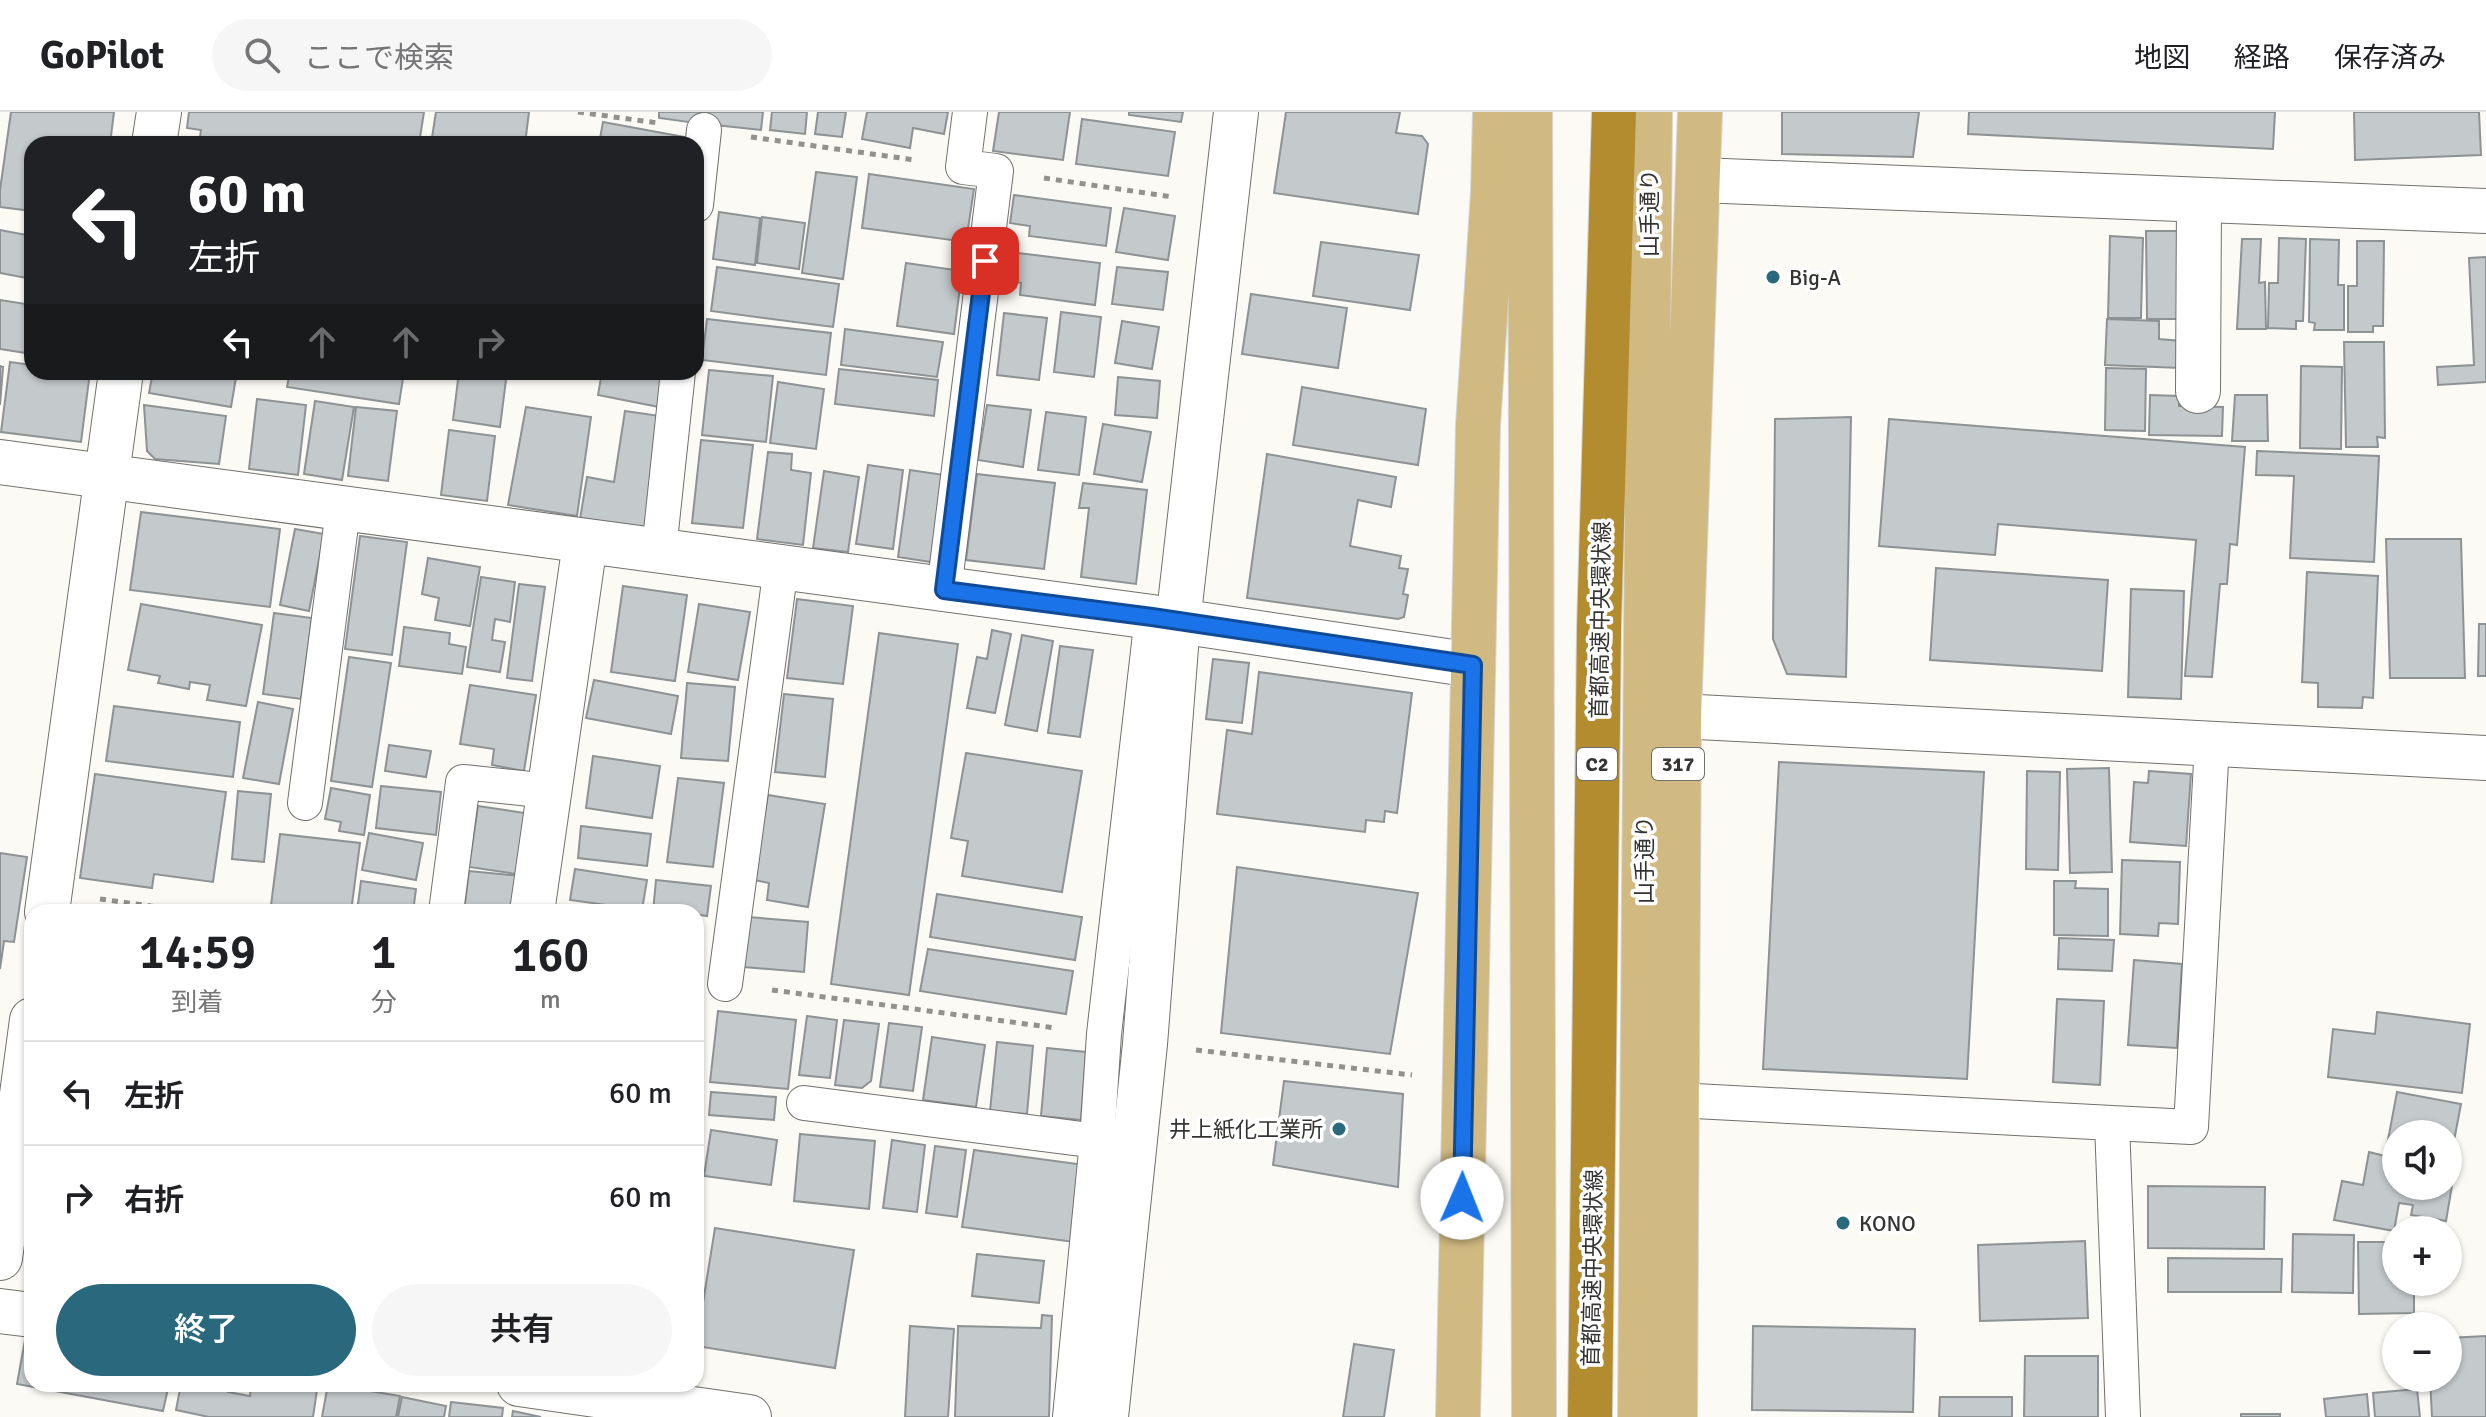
<!DOCTYPE html>
<html lang="ja">
<head>
<meta charset="utf-8">
<style>
  :root { --surface:#fff; --page:#f6f6f6; --text:#202124; --muted:#757577; --line:#e0e0e0; --accent:#2a687e }
  body { margin:0; font-family:Signika,"Noto Sans JP",sans-serif; background:var(--page); color:var(--text); height:100vh; display:flex; flex-direction:column; font-size:30px; white-space:nowrap }
  * { box-sizing:border-box; margin:0 }
  p { font-size:26px; color:var(--muted) }
  .icon { flex:none; width:44px; height:44px; fill:none; stroke:currentColor; stroke-width:2; stroke-linecap:round; stroke-linejoin:round }
  .map { position:relative; flex:1; overflow:hidden }
  .drawer { position:absolute; left:24px; top:792px; width:680px; height:488px; display:flex; flex-direction:column; background:var(--surface); border-radius:24px; box-shadow:0 2px 6px #0004 }
  .drawer>* { flex:none }
  .top-card { position:absolute; left:24px; top:24px; width:680px; height:244px; border-radius:24px; box-shadow:0 2px 6px #0004; background:#202124; color:#fff; overflow:hidden }
  .buttons { position:absolute; left:2382px; top:1008px; display:grid; gap:16px }
  .buttons a { display:grid; place-items:center; width:80px; height:80px; border-radius:50%; background:var(--surface); box-shadow:0 2px 6px #0004; font-size:40px }
  .pin { position:absolute; display:grid; place-items:center; width:68px; height:68px; color:#fff; margin:-34px; border-radius:16px; box-shadow:0 4px 12px #0006 }
  .me { position:absolute; width:88px; margin:-44px; rotate:1deg; stroke-linejoin:round; filter:drop-shadow(0 0 6px #0008) }
  .turn { display:flex; align-items:center; gap:28px; height:168px; padding:0 32px; font-size:36px }
  .turn .icon { width:104px; height:104px; stroke-width:2.5 }
  .turn b { display:block; font-size:56px; line-height:68px }
  .lanes { display:flex; align-items:center; height:76px; padding:0 32px; background:#0003; justify-content:center; gap:40px; direction:ltr }
  .lanes .off { opacity:.35 }
  .eta { display:flex; justify-content:space-evenly; align-items:center; height:136px; text-align:center }
  .eta b { font-size:48px; font-weight:600; line-height:56px }
  .cta { display:flex; gap:16px; margin-top:auto; padding:16px 32px }
  .cta a { flex:1; height:92px; border-radius:48px; background:var(--accent); color:#fff; font-size:32px; font-weight:600; line-height:92px; text-align:center }
  .cta a+a { background:var(--page); color:var(--text) }
  ul { padding:0; list-style:none }
  li { display:flex; align-items:center; gap:24px; height:104px; padding:0 32px; border-top:2px solid var(--line) }
  li div { flex:1 }
  li b { display:block; font-size:30px }
  li em { font-style:normal }
  header { display:flex; align-items:center; gap:48px; box-sizing:border-box; height:112px; padding:0 40px; background:var(--surface); border-bottom:2px solid var(--line) }
  header strong { font-size:38px }
  nav { display:flex; gap:44px; margin-inline-start:auto; font-size:28px }
  .search { width:560px; height:72px; background:var(--page); display:flex; align-items:center; gap:20px; box-sizing:border-box; padding:0 28px; border-radius:44px; color:var(--muted); font-size:30px }
  .map>svg:first-child { display:block }
  .building { fill:#c4c9cb; stroke:#8d9294; stroke-width:2; fill-rule:evenodd }
  .lines { fill:none; stroke-linecap:round; stroke-linejoin:round }
  .service-casing { stroke:#71706c; stroke-width:36 }
  .pedestrian-casing { stroke:#71706c; stroke-width:46 }
  .minor-casing { stroke:#71706c; stroke-width:46 }
  .primary-casing { stroke:#d6d6d6; stroke-width:46 }
  .motorway-casing { stroke:#d6d6d6; stroke-width:46 }
  .path { stroke:#93918e; stroke-width:5; stroke-dasharray:6 6; stroke-linecap:butt }
  .service { stroke:#fff; stroke-width:34 }
  .pedestrian { stroke:#fff; stroke-width:44 }
  .minor { stroke:#fff; stroke-width:44 }
  .primary { stroke:#d1ba82; stroke-width:44 }
  .motorway { stroke:#b28c2e; stroke-width:44 }
  .route-casing { stroke:#114b97; stroke-width:20 }
  .route { stroke:#1a73e8; stroke-width:14 }
  .poi-dot { fill:#2a687e; stroke:#fff; stroke-width:3 }
  .labels { text-anchor:middle; stroke-width:7; stroke-linejoin:round; paint-order:stroke }
  .shield { fill:#fff; stroke:#717070; stroke-width:2 }
  .shield-label { font-size:20px; font-weight:bold; fill:#343332 }
  .street-label { font-size:22px; fill:#343332; stroke:#fff }
  .poi-label { font-size:22px; fill:#343332; stroke:#fff; text-anchor:start }
</style>
</head>
<body>
<header>
<strong>GoPilot</strong>
<div class="search"><svg class="icon" aria-label="search" viewBox="0 0 24 24"><circle cx="10" cy="10" r="6"/><path d="M15 15l6 6"/></svg>ここで検索</div>
<nav><a>地図</a><a>経路</a><a>保存済み</a></nav>
</header>
<div class="map">
<svg width="2486" height="1305" viewBox="0 0 2486 1305">
  <rect width="100%" height="100%" fill="#fcfaf5"/>
  <path class="building" d="M11 0H114L110 32H32V99L0 95V78Z
    M189 0H424L419 32H199L201 18 187 16Z
    M436 0H529L525 32H431Z
    M659 0H705L703 12 659 6Z
    M708 0H763L761 18 706 12Z
    M772 0H807L805 22 770 18Z
    M818 0H846L842 25 815 22Z
    M867 0H948L944 22 913 16 910 36 862 27Z
    M999 0H1070L1063 48 993 39Z
    M1129 0H1183L1181 10 1129 3Z
    M1286 0H1400L1396 21 1422 24 1428 32 1418 102 1274 81Z
    M1782 0H1919L1913 45 1782 42Z
    M1969 0H2275L2273 37 1968 22Z
    M2354 0H2479L2481 43 2355 48Z
    M1082 7 1175 20 1168 64 1076 52Z
    M603 10 690 26 689 32H599Z
    M816 60 857 65 843 167 802 161Z
    M869 62 974 77 966 130 862 116Z
    M1014 83 1111 96 1106 134 1029 124 1030 114 1010 111Z
    M1124 96 1175 104 1168 148 1116 140Z
    M719 100 760 106 755 153 713 147Z
    M762 105 805 111 799 157 757 151Z
    M0 118 32 124V167L0 161Z
    M2146 119H2187L2188 207H2147Z
    M2110 124 2143 126 2141 206H2108Z
    M2279 126 2306 127 2303 209H2296V217L2268 216 2269 171H2278Z
    M2242 127H2261L2259 171 2265 170 2266 217H2237Z
    M2310 127 2339 128 2338 173H2344V218H2314L2315 211 2309 210Z
    M2357 129H2384L2383 214H2373V220H2348V174H2357Z
    M1321 130 1419 143 1410 198 1313 184Z
    M1010 140 1100 151 1095 193 1020 183 1021 171 1007 168Z
    M2486 145V270L2438 273 2437 255 2474 253 2469 146Z
    M906 151 962 159 954 222 897 214Z
    M717 155 839 172 833 215 711 199Z
    M1117 155 1168 160 1163 198 1112 192Z
    M1251 182 1347 196 1338 256 1242 242Z
    M0 188 32 193V242L0 237Z
    M1061 200 1101 205 1094 265 1054 260Z
    M1004 201 1047 206 1039 268 997 263Z
    M707 207 831 221 826 263 702 248Z
    M2107 207 2159 209V227L2182 229 2181 256 2105 253Z
    M1122 209 1159 215 1152 257 1115 251Z
    M845 217 943 230 937 265 841 253Z
    M2344 230H2384L2385 326 2377 325 2378 335H2346Z
    M10 250 32 253V260H90L81 330 1 320Z
    M0 254 3 255 0 293Z
    M2301 254 2342 255 2341 337 2300 336Z
    M2106 256 2146 257 2145 319 2105 318Z
    M839 257 938 268 934 304 835 292Z
    M709 258 773 264 766 330 702 323Z
    M153 260H237L231 295 149 281Z
    M290 260H404L399 292 287 275Z
    M459 260H507L500 315 453 308Z
    M602 260H665L659 295 598 283Z
    M1118 265 1160 269 1157 306 1115 303Z
    M778 270 824 277 816 337 770 331Z
    M1302 275 1426 297 1418 353 1293 333Z
    M2150 283 2179 284V294L2223 295 2222 324 2149 323Z
    M2235 283H2267L2268 329H2232Z
    M257 287 306 293 298 363 249 357Z
    M315 289 354 295 342 368 304 362Z
    M144 293 226 304 219 352 155 347 147 339Z
    M987 293 1031 298 1023 355 978 348Z
    M356 295 397 299 388 369 348 364Z
    M526 295 591 305 577 404 508 393Z
    M625 299 667 305 649 424 579 413 587 365 614 370Z
    M1046 300 1086 305 1079 363 1038 358Z
    M1851 305 1846 565 1787 562 1773 527 1775 307Z
    M1889 307 2245 335 2237 433 2230 432 2227 472H2220L2212 565 2185 564 2196 428 1998 412 1995 443 1879 434Z
    M1103 312 1151 320 1142 370 1094 362Z
    M449 318 495 324 487 389 441 383Z
    M701 328 753 333 743 416 692 411Z
    M2257 339 2379 344 2374 450 2290 446 2294 364 2256 363Z
    M768 340 792 342 791 358 811 361 803 433 757 427Z
    M1267 342 1396 365 1391 395 1358 388 1350 434 1401 444 1399 456 1408 457 1403 482 1408 483 1404 505 1398 507 1247 486Z
    M868 353 903 358 893 437 856 432Z
    M910 358 944 363 931 450 898 445Z
    M824 359 859 365 848 440 813 436Z
    M977 362 1055 371 1044 457 966 448Z
    M1083 371 1147 378 1136 472 1081 465 1089 396H1079Z
    M141 400 280 417 270 495 130 478Z
    M295 417 324 422 309 499 280 493Z
    M360 424 407 430 392 543 345 537Z
    M2386 427H2461L2465 566H2390Z
    M428 446 480 455 470 514 435 508 439 486 422 482Z
    M1936 456 2108 468 2102 559 1930 548Z
    M2307 460 2378 464 2373 586 2363 585 2362 596 2318 595V571L2302 570Z
    M481 465 515 470 510 510 495 507 492 528 505 530 500 560 467 555Z
    M519 472 545 475 532 569 507 566Z
    M623 474 687 483 675 569 611 560Z
    M2131 477 2184 479 2181 587 2128 585Z
    M797 487 853 494 843 572 787 566Z
    M141 492 262 513 246 594 207 588 210 573 190 570 189 577 158 571 160 564 128 558Z
    M699 492 750 500 738 568 688 560Z
    M274 501 312 506 301 587 263 582Z
    M2479 512H2486V564H2478Z
    M404 515 450 521 449 532 466 535 462 562 399 554Z
    M992 518 1011 522 995 601 967 596 977 545 987 547Z
    M879 521 958 532 909 883 831 872Z
    M1022 523 1053 529 1037 619 1005 613Z
    M1060 534 1093 538 1080 625 1048 621Z
    M349 545 391 551 372 675 331 669Z
    M1213 547 1249 551 1242 611 1206 607Z
    M1259 560 1412 581 1397 701 1385 699 1384 710 1366 708 1365 720 1217 702 1227 618 1252 622Z
    M594 568 678 584 671 622 586 606Z
    M687 571 735 575 728 649 681 646Z
    M470 573 536 583 524 659 492 653 494 637 460 632Z
    M784 582 833 587 825 665 775 660Z
    M258 590 293 597 279 672 243 666Z
    M114 594 240 610 233 665 106 649Z
    M389 633 431 639 426 665 385 659Z
    M966 641 1082 659 1062 780 962 764 968 729 951 726Z
    M593 644 660 654 652 706 586 696Z
    M1779 650 1984 660 1967 967 1763 957Z
    M2109 656 2112 760 2070 761 2067 657Z
    M2027 659 2060 660 2058 758 2026 757Z
    M2149 659 2191 662 2186 734 2130 730 2134 670 2148 671Z
    M95 662 226 680 213 770 154 762 152 776 80 766Z
    M678 666 724 671 713 755 667 750Z
    M381 674 441 680 436 723 376 716Z
    M331 676 370 683 364 723 339 719 341 710 325 707Z
    M238 679 271 682 264 750 232 747Z
    M768 683 825 692 808 795 767 788 769 771 754 768Z
    M478 694 525 701 516 762 469 755Z
    M581 714 651 722 647 754 578 746Z
    M369 721 423 731 416 768 362 758Z
    M280 722 360 731 351 800 271 793Z
    M0 741 27 745 14 830 4 829 0 857Z
    M2122 748 2180 750 2178 812 2159 811 2158 824 2120 822Z
    M1237 755 1418 781 1390 942 1221 921Z
    M575 757 647 768 642 798 570 788Z
    M469 759 521 764 517 800H464Z
    M656 768 711 774 707 804 700 803 696 843V800H653Z
    M361 769 416 777 413 800H357Z
    M2054 769H2076L2075 776 2108 777V824L2054 823Z
    M937 782 1082 805 1075 848 930 825Z
    M748 805 808 810 804 860 744 855Z
    M2059 826 2114 828 2112 859 2058 857Z
    M928 837 1073 859 1066 902 920 879Z
    M2134 848 2182 852 2177 936 2128 933Z
    M2057 887 2104 889 2100 973 2053 970Z
    M696 888H701L696 925Z
    M718 899 796 908 788 977 710 970Z
    M2377 900 2470 912 2462 981 2328 965 2333 917 2375 922Z
    M807 904 837 908 830 966 799 963Z
    M844 908 879 912 871 969 862 976 835 973Z
    M889 911 922 915 913 979 880 975Z
    M932 925 985 933 976 995 923 988Z
    M997 930 1033 934 1027 1002 990 999Z
    M1047 936 1086 940 1081 1008 1041 1004Z
    M1284 969 1403 982 1398 1075 1273 1053Z
    M711 980 776 985 774 1008 709 1003Z
    M2397 980 2461 992 2450 1050H2456L2446 1109 2411 1103 2413 1093 2399 1091 2394 1119 2334 1108 2342 1069 2363 1073 2369 1040 2385 1044ZM2396 1022H2448V1074H2396Z
    M711 1018 777 1028 771 1073 704 1064Z
    M800 1022 875 1029 869 1097 794 1089Z
    M892 1028 925 1033 917 1100 883 1096Z
    M935 1034 966 1038 957 1105 926 1101Z
    M974 1038 1085 1053 1074 1130 962 1115Z
    M2148 1074 2265 1075 2264 1137 2148 1136Z
    M715 1116 854 1138 835 1256 696 1234Z
    M2293 1122 2354 1123 2353 1181 2292 1180Z
    M2085 1129 2088 1206 1980 1209 1978 1133Z
    M2358 1130H2396V1170H2414V1201L2359 1202Z
    M977 1142 1044 1149 1039 1191 972 1184Z
    M2168 1146 2282 1147 2281 1180H2168Z
    M1042 1203 1052 1204 1049 1305H955L958 1214 1041 1216Z
    M910 1214 954 1217 948 1305H905Z
    M1753 1214 1915 1217 1913 1300 1752 1298Z
    M2486 1224V1305H2432L2430 1266H2448V1226Z
    M25 1228 32 1229V1272H169L163 1299 17 1272Z
    M1354 1232 1394 1238 1384 1305H1343Z
    M2025 1244H2098V1305H2024Z
    M181 1272H229L228 1280 250 1284 251 1272H292L317 1278 313 1305H209L176 1298Z
    M328 1272 400 1284 396 1305H322Z
    M2417 1277 2420 1305H2375L2373 1281Z
    M2367 1282 2369 1305H2326L2324 1287Z
    M402 1285 446 1294 444 1305H398Z
    M1940 1285H2012V1305H1939Z
    M451 1290 503 1296 502 1305H449Z
    M513 1299 541 1305H512Z
    M2241 1302H2280V1305H2241Z"/>
  <g class="lines">
    <defs>
      <path id="service" d="M696 93 704 18
        M659 438 678 260
        M944 478 996 59 963 55 970 0
        M305 691 343 398
        M446 800 463 670 549 679
        M725 872 781 455
        M1676 988 2112 1011 2123 1305
        M804 991 1097 1029
        M2112 1011 2191 1015 2212 632
        M1070 1305 1097 1029 1104 922 1152 505"/>
      <path id="pedestrian" d="M1106 1305 1145 932 1178 510 1236 0"/>
      <path id="minor" d="M154 32 159 0
        M1699 68 2486 99
        M2198 279 2199 88
        M0 350 1152 505 1473 553
        M1679 604 2486 646
        M47 800 121 260
        M532 800 585 431
        M0 1146 32 908
        M0 1199 32 1203
        M519 1272 749 1305"/>
      <path id="primary" d="M1530 0 1534 1305
        M1458 1305 1478 314 1493 80 1495 0
        M1640 1305 1650 0
        M1675 1305 1679 604 1700 0"/>
      <path id="motorway" d="M1590 1305 1599 515 1614 0"/>
    </defs>
    <use href="#service" class="service-casing"/>
    <use href="#pedestrian" class="pedestrian-casing"/>
    <use href="#minor" class="minor-casing"/>
    <use href="#primary" class="primary-casing"/>
    <use href="#motorway" class="motorway-casing"/>
    <path class="path" d="M578 0 658 11
      M751 25 915 48
      M1044 66 1173 85
      M100 787 194 800
      M772 878 1056 916
      M1196 938 1412 963"/>
    <use href="#service" class="service"/>
    <use href="#pedestrian" class="pedestrian"/>
    <use href="#minor" class="minor"/>
    <use href="#primary" class="primary"/>
    <use href="#motorway" class="motorway"/>
  </g>
  <g class="lines">
    <defs>
      <path id="route" d="M985 149 944 478 1152 505 1473 553 1462 1086"/>
    </defs>
    <use href="#route" class="route-casing"/>
    <use href="#route" class="route"/>
  </g>
  <g class="poi-dot">
    <circle cx="1773" cy="165" r="8"/>
    <circle cx="1339" cy="1017" r="8"/>
    <circle cx="1843" cy="1111" r="8"/>
  </g>
  <g class="labels">
    <g class="shield">
      <rect x="1577" y="636" width="40" height="32" rx="6"/>
      <rect x="1652" y="636" width="52" height="32" rx="6"/>
    </g>
    <g class="shield-label">
      <text x="1597" y="659">C2</text>
      <text x="1678" y="659">317</text>
    </g>
    <g class="street-label">
      <text transform="translate(1649 101) rotate(-90)" y="8">山手通り</text>
      <text transform="translate(1600 508) rotate(-89)" y="8">首都高速中央環状線</text>
      <text transform="translate(1644 748) rotate(-90)" y="8">山手通り</text>
      <text transform="translate(1592 1156) rotate(-89)" y="8">首都高速中央環状線</text>
    </g>
    <g class="poi-label">
      <text x="1789" y="173">Big-A</text>
      <text x="1323" y="1025" text-anchor="end">井上紙化工業所</text>
      <text x="1859" y="1119">KONO</text>
    </g>
  </g>
</svg>
<div class="buttons">
<a><svg class="icon" aria-label="sound" viewBox="0 0 24 24"><path d="M4 9h4l5-4v14l-5-4H4zM17 9q2 3 0 6"/></svg></a>
<a>+</a>
<a>−</a>
</div>
<div class="pin" style="left:985px;top:149px;background:#d93025"><svg class="icon" aria-label="arrive" viewBox="0 0 24 24"><path d="M6 21V4h12l-3 4 3 4H6"/></svg></div>
<svg class="me" style="left:1462px;top:1086px" viewBox="-20 -20 40 40"><circle r="19" fill="#fff"/><path d="M0-13L10 11 0 6-10 11z" fill="#1a73e8"/></svg>
<div class="top-card">
<div class="turn"><svg class="icon" aria-label="left" viewBox="0 0 24 24"><path d="M17 20v-9H6M10 6l-5 5 5 5"/></svg><div><b>60 m</b>左折</div></div>
<div class="lanes"><svg class="icon" aria-label="left" viewBox="0 0 24 24"><path d="M17 20v-9H6M10 6l-5 5 5 5"/></svg><svg class="icon off" aria-label="ahead" viewBox="0 0 24 24"><path d="M12 20V5M6 11l6-6 6 6"/></svg><svg class="icon off" aria-label="ahead" viewBox="0 0 24 24"><path d="M12 20V5M6 11l6-6 6 6"/></svg><svg class="icon off" aria-label="right" viewBox="0 0 24 24"><path d="M7 20v-9h11M14 6l5 5-5 5"/></svg></div>
</div>
<section class="drawer">
<div class="eta">
<div><b>14:59</b><p>到着</p></div>
<div><b>1</b><p>分</p></div>
<div><b>160</b><p>m</p></div>
</div>
<ul>
<li><svg class="icon" aria-label="left" viewBox="0 0 24 24"><path d="M17 20v-9H6M10 6l-5 5 5 5"/></svg><div><b>左折</b></div><em>60 m</em></li>
<li><svg class="icon" aria-label="right" viewBox="0 0 24 24"><path d="M7 20v-9h11M14 6l5 5-5 5"/></svg><div><b>右折</b></div><em>60 m</em></li>
</ul>
<div class="cta"><a>終了</a><a>共有</a></div>
</section>
</div>
</body>
</html>
